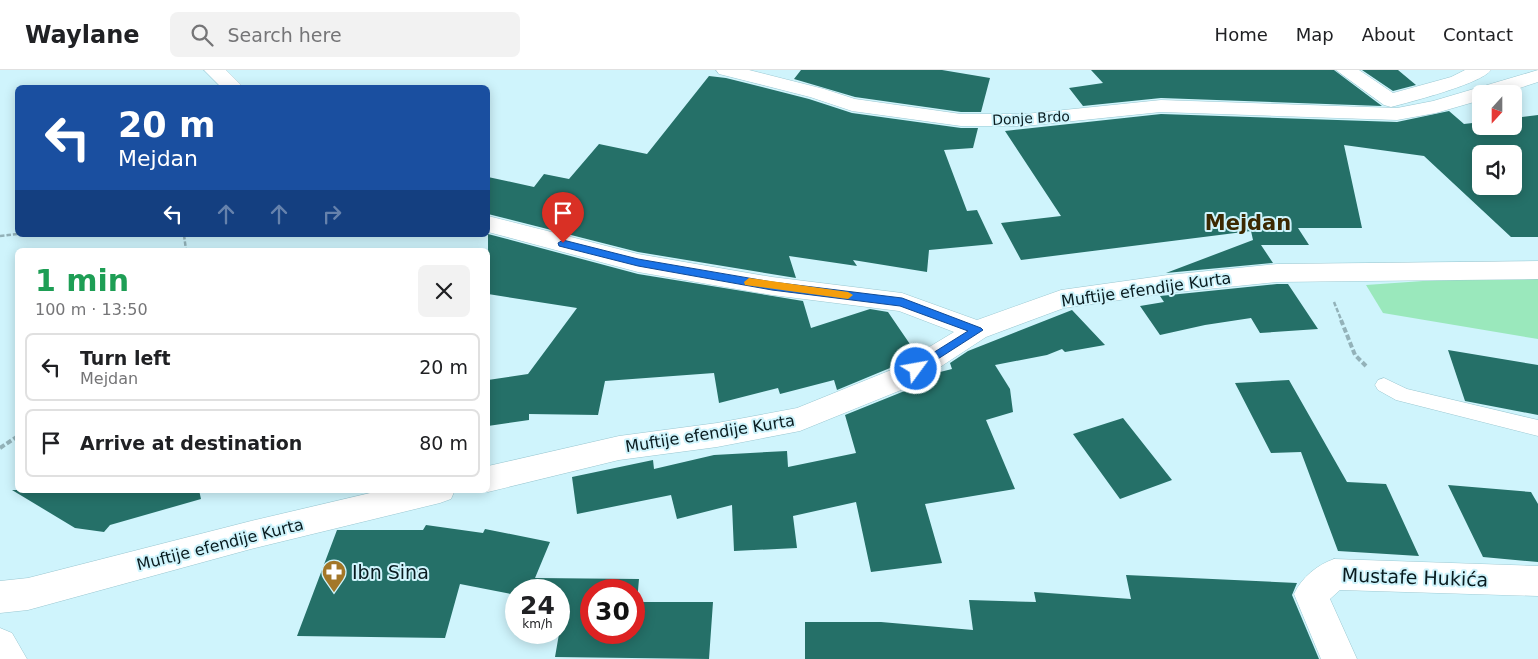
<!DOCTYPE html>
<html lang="en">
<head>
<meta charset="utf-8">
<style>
  :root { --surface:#fff; --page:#f2f2f2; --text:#202124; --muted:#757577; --line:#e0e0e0 }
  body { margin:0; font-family:"DejaVu Sans",sans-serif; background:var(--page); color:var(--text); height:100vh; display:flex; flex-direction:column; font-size:19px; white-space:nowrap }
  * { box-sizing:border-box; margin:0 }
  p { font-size:16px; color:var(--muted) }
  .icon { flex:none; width:28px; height:28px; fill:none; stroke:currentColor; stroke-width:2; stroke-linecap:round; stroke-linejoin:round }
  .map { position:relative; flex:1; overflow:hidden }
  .sheet { position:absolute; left:15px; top:178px; width:475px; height:245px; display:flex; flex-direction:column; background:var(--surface); border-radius:8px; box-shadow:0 2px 12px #0003 }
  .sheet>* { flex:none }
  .banner { position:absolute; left:15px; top:15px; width:475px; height:152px; border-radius:8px; box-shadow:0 2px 12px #0003; background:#1a4fa0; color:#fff; overflow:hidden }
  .needle { width:32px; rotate:201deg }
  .controls { position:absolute; left:1472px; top:15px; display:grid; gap:10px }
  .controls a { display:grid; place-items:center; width:50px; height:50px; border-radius:8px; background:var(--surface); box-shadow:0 2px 12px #0003; font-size:25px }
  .speed { position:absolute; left:505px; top:509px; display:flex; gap:10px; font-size:25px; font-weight:700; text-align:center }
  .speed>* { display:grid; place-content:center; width:65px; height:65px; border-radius:50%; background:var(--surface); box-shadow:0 2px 12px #0003; line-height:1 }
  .speed small { font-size:12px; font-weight:400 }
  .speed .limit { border:8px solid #d22; background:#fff; color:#111 }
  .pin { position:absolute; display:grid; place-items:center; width:42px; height:42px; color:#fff; margin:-51px -21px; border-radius:50% 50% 50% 0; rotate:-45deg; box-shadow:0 0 5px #0007 }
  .pin .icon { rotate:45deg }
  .me { position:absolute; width:55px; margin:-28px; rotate:58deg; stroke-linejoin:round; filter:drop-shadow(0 0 4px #0008) }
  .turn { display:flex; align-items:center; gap:18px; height:105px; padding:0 20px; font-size:22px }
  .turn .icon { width:65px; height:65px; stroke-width:2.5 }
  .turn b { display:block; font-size:35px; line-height:42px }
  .lanes { display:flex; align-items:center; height:48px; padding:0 20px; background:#0003; justify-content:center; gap:25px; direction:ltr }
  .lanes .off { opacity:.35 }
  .round { display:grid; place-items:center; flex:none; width:52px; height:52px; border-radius:8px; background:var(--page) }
  .headline { display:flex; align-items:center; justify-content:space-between; height:85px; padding:0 20px }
  h1 { font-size:30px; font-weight:800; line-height:38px; color:#1e9e55 }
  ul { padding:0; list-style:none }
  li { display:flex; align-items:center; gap:15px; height:68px; margin:0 10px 8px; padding:0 10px; border:2px solid var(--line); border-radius:8px }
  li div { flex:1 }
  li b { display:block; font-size:19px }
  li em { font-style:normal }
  header { display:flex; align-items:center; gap:30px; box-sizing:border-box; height:70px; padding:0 25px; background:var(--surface); border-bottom:1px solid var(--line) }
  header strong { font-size:24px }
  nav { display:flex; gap:28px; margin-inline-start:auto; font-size:18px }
  .search { width:350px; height:45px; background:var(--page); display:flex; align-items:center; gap:12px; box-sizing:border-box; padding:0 18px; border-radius:8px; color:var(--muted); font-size:19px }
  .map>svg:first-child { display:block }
  .green { fill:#9ae8bc }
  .building { fill:#257068; fill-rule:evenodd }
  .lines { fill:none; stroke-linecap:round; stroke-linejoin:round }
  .service-casing { stroke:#9ac7d1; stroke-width:1 }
  .minor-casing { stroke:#9ac7d1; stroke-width:1 }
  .primary-casing { stroke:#9ac7d1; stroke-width:1 }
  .path-far1 { stroke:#93b2b9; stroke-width:2.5; stroke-dasharray:4.5 2; stroke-linecap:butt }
  .path { stroke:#93b2b9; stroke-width:4; stroke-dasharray:5.5 2.5; stroke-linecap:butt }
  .service { fill:#fff; fill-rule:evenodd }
  .minor { fill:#fff; fill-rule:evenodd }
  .primary { fill:#fff; fill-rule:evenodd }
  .route { fill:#1a73e8; stroke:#114b97 }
  .slow { fill:#f59e0b }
  .labels { text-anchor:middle; stroke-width:4; stroke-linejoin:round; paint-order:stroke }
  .far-street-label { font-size:14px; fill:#091b1f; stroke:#cff4fc }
  .street-label { font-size:16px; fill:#091b1f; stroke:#cff4fc }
  .near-poi-label { font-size:19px; fill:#091b1f; stroke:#cff4fc; text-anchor:start }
  .near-street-label { font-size:19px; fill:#091b1f; stroke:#cff4fc }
  .district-label { font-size:21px; font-weight:bold; fill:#3c2801; stroke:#cff4fc }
</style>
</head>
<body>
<header>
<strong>Waylane</strong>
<div class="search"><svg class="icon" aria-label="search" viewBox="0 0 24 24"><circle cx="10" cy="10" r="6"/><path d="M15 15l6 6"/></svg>Search here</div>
<nav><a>Home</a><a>Map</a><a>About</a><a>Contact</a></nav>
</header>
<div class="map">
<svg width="1538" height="589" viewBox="0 0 1538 589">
  <rect width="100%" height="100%" fill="#cff4fc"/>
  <path class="green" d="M1538 203V269L1383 243 1366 215Z"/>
  <path class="building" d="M801 0H942L990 8 981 42H961L855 27 794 9Z
    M1091 0H1334L1382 36 1161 28 1083 36 1069 18 1103 13Z
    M1362 0H1398L1416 15 1393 21Z
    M709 6 726 8 809 29 852 43 961 58H978L973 78 944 80 967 141 977 140 993 174 929 180 927 202 853 190 857 196 789 186 796 208 638 182 488 144V107L534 117 544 104 569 109 599 74 647 84Z
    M1449 41 1464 54 1481 52V56H1514V48L1538 45V167H1511L1424 86 1344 75 1362 158H1298L1309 175H1261L1273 193 1166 203 1253 170 1251 161 1021 190 1001 153 1061 146 1005 61 1161 44 1397 52ZM1481 84H1514V116H1481Z
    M488 164 638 204 803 231 811 258 870 239 888 242 916 283 890 298 837 320 834 310 780 324 778 318 719 333 714 303 605 311 598 345 529 344V350L488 356V310L528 304 577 238 488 224Z
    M1277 214H1288L1318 259 1260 263 1251 248 1205 255 1160 265 1140 236 1164 232 1160 226Z
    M1072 240 1105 275 1065 282 1062 279 1047 285 995 295 1010 319 1013 342 986 350 1015 419 925 434 942 493 871 502 856 432 793 446 797 478 734 481 732 435 677 449 671 425 577 444 572 407 653 390 654 399 714 385 787 381 788 397 856 383 845 345 912 318 932 304 952 299 950 293 968 281Z
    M1448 280 1538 295V345L1465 331Z
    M1289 310 1347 412 1386 414 1419 486 1338 481 1301 382 1271 383 1235 313Z
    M1123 348 1172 410 1120 429 1073 364Z
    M1448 415 1531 422 1538 434V492L1483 487Z
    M12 420H199L201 429 110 455 104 462 75 458Z
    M426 455 483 463 485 459 550 472 535 508 639 509 637 532H713L709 589 555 587 564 535 559 534V520H516V525L460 514 445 568 297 566 337 460H423ZM591 520H634V562H591Z
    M1126 505 1297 513 1292 525 1319 589H805V552H881L973 560 969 530 1036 532 1034 522 1131 529Z"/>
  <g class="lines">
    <defs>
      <path id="service" d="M1384 308 1407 319 1538 350V366L1396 330 1378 320 1375 315 1378 310Z"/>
      <path id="minor" d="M204 0H226L244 18H222Z
        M716 0H749L824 19 855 29 961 44H1025L1161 30 1397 38 1433 31 1538 0V12L1501 24H1481V30L1436 43 1397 50 1161 42 1025 56H961L852 41 810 27 719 4Z
        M1336 0H1359L1393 23 1451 7 1465 0H1491C1481 14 1410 32 1391 37L1384 35Z
        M488 146 638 184 772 207 902 223 977 250 1061 220 1168 205 1277 194 1538 191V209L1277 212 1168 223 1064 238 986 267 911 316 800 361 717 377 619 390 488 422 482 420H488V396L619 366 717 353 797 338 891 300 954 262 899 241 772 225 638 202 488 162Z
        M383 420H455L451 429 440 433 251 479 28 540 0 543V511L28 508 251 451Z
        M1334 489 1538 496V526L1340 520 1330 529 1357 589H1321L1294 524C1302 507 1317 495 1334 489Z"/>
      <path id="primary" d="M0 558 12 563 27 589H0Z"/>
    </defs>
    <use href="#service" class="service-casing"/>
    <use href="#minor" class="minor-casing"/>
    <use href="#primary" class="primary-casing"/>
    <path class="path-far1" d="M184 165 186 180
      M0 166 18 164
      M1334 232 1342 252"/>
    <path class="path" d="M1341 250 1355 285 1366 296
      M0 378 18 366"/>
    <use href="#service" class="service"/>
    <use href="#minor" class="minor"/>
    <use href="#primary" class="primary"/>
  </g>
  <path class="route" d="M563 170 638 189 772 212 902 228 981 258 983 260 916 303 910 299 912 296 968 261 900 236 772 220 638 196 559 176 558 173Z"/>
  <path class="slow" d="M749 208 848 222 853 225 848 229 745 215 744 212Z"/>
  <defs>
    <symbol id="pharmacy-pin" viewBox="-11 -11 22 30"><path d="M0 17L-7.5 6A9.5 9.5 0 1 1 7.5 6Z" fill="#a37728" stroke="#cff4fc"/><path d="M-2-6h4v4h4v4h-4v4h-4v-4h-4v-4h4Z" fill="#fff"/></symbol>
  </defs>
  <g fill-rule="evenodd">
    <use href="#pharmacy-pin" x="320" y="488" width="28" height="38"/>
  </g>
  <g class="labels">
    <g class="far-street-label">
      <text transform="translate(1031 48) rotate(-3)" y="5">Donje Brdo</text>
    </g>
    <g class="street-label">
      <text transform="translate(1146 219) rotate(-8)" y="6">Muftije efendije Kurta</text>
      <text transform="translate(710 363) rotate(-9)" y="6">Muftije efendije Kurta</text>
      <text transform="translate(220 474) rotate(-14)" y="6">Muftije efendije Kurta</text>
    </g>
    <g class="near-poi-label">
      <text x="352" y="509">Ibn Sina</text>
    </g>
    <g class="near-street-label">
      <text transform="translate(1415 507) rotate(2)" y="7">Mustafe Hukića</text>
    </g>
    <g class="district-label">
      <text x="1248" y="160">Mejdan</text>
    </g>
  </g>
</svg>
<div class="controls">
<a><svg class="needle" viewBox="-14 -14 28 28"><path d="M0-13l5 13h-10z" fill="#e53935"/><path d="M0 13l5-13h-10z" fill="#757577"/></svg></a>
<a><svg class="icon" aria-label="sound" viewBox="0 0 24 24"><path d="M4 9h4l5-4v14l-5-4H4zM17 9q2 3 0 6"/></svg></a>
</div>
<div class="speed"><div>24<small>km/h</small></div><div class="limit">30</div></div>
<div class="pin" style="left:563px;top:173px;background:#d93025"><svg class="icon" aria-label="arrive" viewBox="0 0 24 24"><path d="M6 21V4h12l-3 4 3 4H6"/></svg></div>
<svg class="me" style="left:916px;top:299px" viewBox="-20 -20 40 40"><circle r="17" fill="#1a73e8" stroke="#fff" stroke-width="3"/><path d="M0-11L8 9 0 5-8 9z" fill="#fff"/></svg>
<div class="banner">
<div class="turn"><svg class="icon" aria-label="left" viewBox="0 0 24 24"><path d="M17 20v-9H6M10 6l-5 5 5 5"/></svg><div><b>20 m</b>Mejdan</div></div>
<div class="lanes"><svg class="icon" aria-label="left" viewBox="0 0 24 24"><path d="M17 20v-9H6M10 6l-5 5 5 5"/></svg><svg class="icon off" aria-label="ahead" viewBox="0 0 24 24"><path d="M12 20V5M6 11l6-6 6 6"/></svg><svg class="icon off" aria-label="ahead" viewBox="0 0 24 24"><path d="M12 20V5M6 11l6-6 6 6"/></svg><svg class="icon off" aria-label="right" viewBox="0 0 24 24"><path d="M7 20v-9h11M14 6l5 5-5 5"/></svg></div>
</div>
<section class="sheet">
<div class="headline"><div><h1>1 min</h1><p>100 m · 13:50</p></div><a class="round"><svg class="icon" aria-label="close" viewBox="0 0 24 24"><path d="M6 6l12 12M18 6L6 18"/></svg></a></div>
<ul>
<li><svg class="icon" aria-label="left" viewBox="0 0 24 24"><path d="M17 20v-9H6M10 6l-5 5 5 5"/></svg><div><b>Turn left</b><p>Mejdan</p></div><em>20 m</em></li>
<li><svg class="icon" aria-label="arrive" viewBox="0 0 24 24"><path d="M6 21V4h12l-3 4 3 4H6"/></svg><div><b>Arrive at destination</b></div><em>80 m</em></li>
</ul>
</section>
</div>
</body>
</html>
